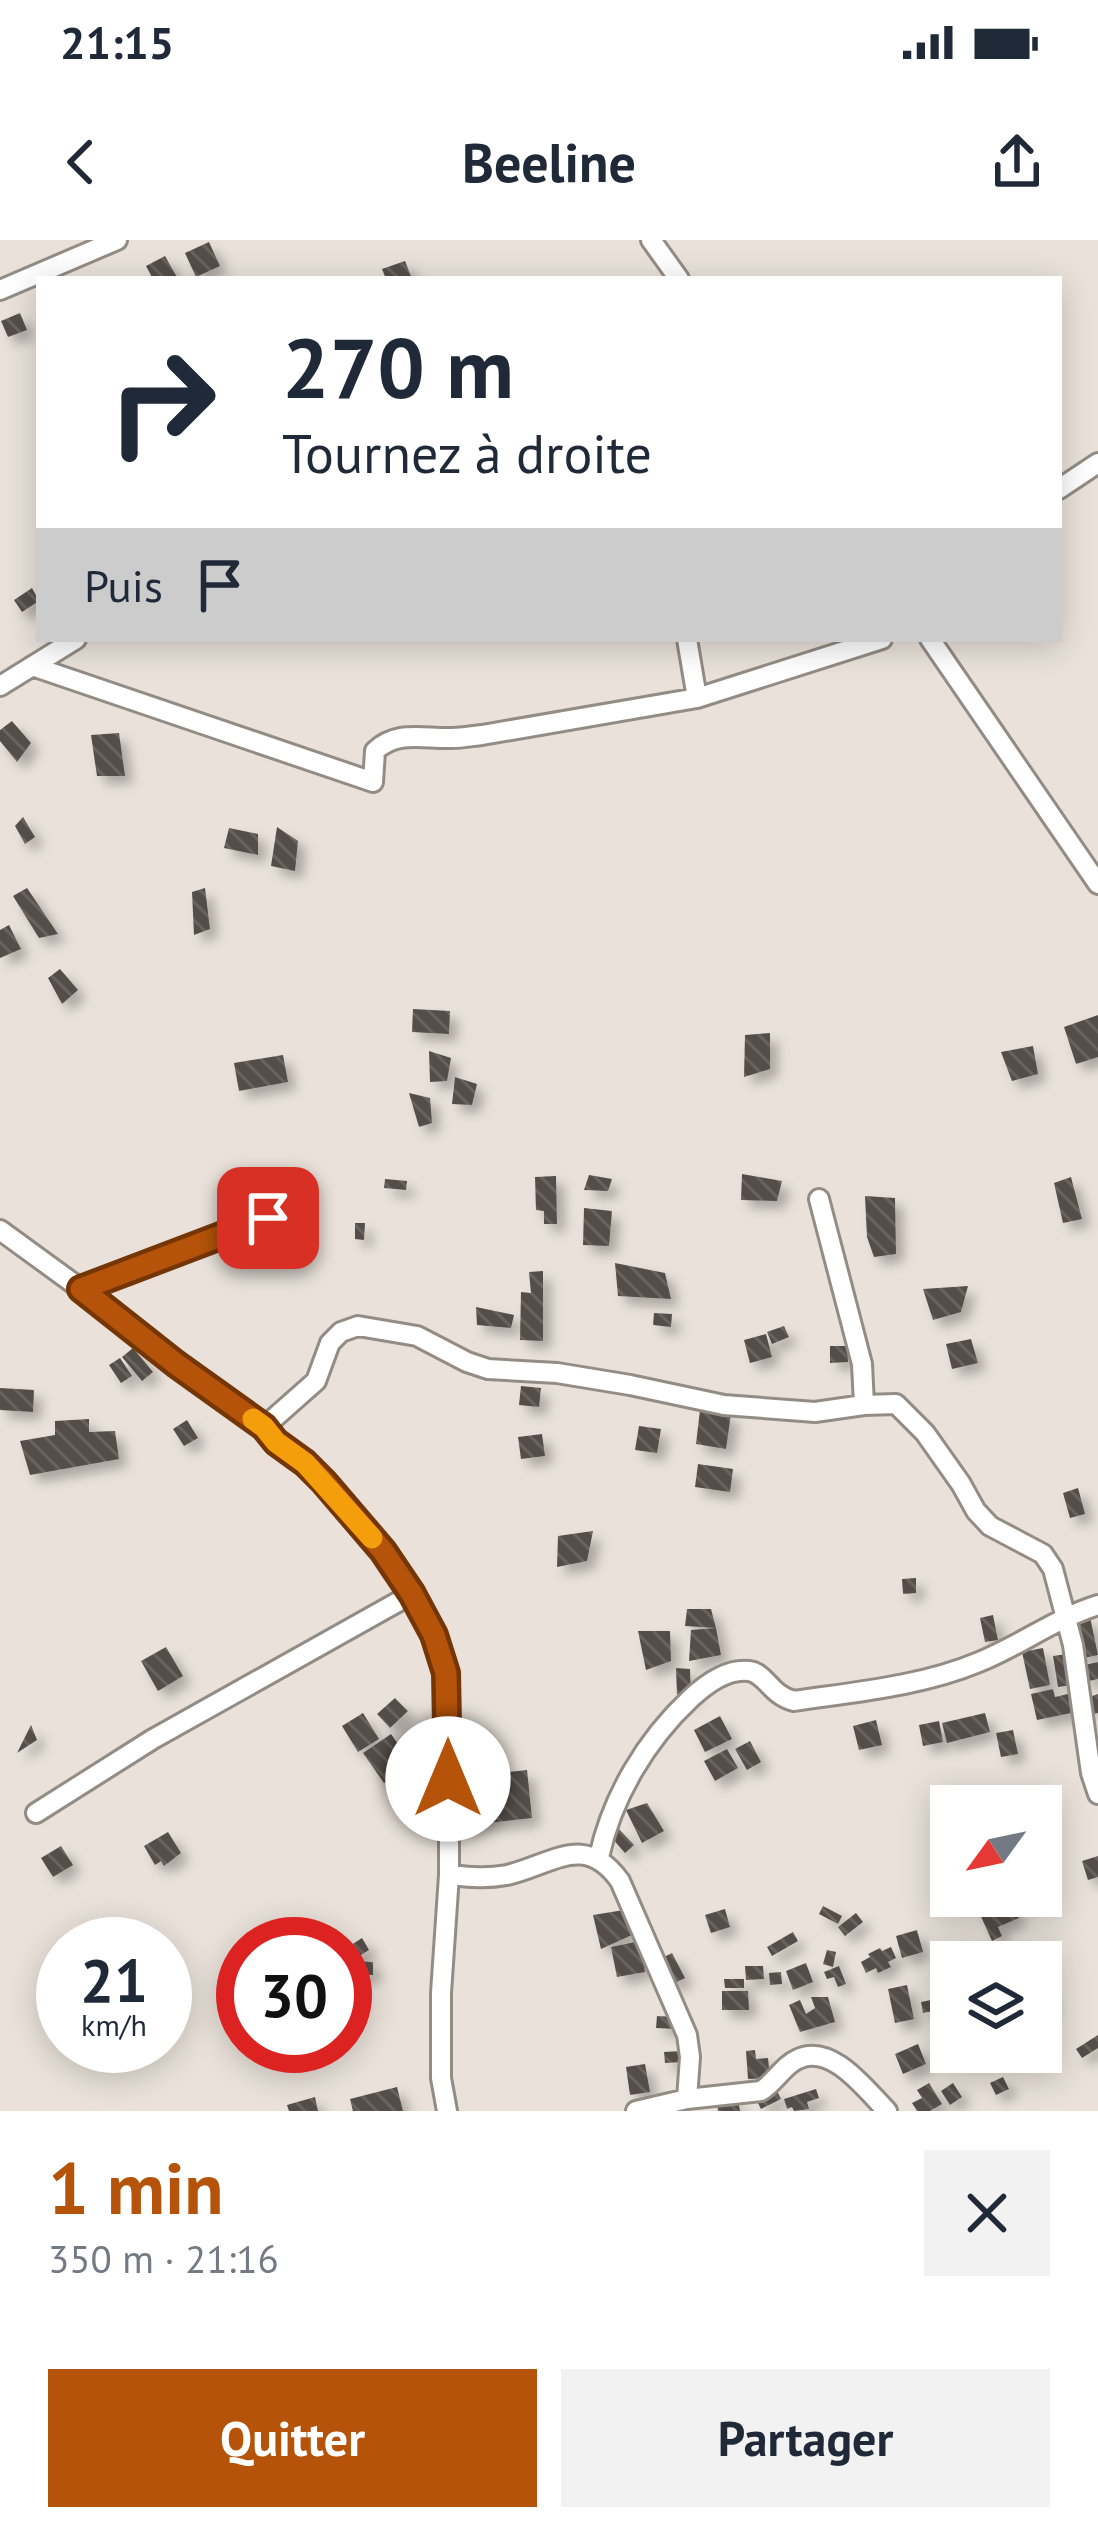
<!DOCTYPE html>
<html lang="fr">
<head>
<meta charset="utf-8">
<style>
  :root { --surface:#fff; --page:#f2f2f3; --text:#1f2937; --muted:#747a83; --accent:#b45309 }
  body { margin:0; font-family:"PT Sans",sans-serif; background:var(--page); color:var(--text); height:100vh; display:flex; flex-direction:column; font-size:45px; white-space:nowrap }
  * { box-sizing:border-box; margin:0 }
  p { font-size:39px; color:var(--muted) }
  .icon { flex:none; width:66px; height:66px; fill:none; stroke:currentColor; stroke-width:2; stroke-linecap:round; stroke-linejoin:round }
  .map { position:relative; height:1871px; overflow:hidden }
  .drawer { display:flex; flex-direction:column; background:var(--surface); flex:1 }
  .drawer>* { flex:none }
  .banner { position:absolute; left:36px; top:36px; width:1026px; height:366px; border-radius:0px; box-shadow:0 6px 30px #0003; background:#fff; color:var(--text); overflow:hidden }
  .needle { width:78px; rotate:237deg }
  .fabs { position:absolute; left:930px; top:1545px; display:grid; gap:24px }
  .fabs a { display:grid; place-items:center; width:132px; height:132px; border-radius:0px; background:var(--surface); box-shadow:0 6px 30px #0003; font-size:60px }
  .speed { position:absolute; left:36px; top:1677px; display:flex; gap:24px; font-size:60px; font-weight:700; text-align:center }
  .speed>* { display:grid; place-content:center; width:156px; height:156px; border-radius:50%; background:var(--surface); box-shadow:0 6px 30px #0003; line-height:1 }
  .speed small { font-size:30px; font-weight:400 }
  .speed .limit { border:18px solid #d22; background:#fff; color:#111 }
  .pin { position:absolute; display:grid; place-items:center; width:102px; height:102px; color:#fff; margin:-51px; border-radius:24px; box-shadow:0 6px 18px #0006 }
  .me { position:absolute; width:132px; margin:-66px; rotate:0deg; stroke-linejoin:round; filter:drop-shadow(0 0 9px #0008) }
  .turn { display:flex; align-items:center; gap:42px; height:252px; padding:0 48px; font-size:54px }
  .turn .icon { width:156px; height:156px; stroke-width:2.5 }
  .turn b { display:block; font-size:84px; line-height:102px }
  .then { display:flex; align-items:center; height:114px; padding:0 48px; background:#0003; gap:24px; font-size:45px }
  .round { display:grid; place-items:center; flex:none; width:126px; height:126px; border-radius:0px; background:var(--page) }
  .head { display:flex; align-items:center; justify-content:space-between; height:204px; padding:0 48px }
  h1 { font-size:72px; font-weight:700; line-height:90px; color:var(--accent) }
  .primary-button { display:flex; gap:24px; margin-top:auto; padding:24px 48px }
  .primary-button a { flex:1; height:138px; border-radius:0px; background:var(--accent); color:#fff; font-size:48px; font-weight:700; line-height:138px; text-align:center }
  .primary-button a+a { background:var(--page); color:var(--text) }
  .status { display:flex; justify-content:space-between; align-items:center; height:84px; padding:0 60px; background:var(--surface); direction:ltr }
  .status svg { height:33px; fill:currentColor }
  header { display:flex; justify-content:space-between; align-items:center; height:156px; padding:0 48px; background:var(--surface); font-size:54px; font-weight:700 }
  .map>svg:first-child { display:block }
  .building { fill:url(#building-back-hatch); filter:url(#shadow) }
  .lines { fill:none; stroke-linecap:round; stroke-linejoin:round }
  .street-casing { stroke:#938c85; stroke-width:24 }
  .street { stroke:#fff; stroke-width:18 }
  .route-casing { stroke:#753606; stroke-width:30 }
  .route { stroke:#b45309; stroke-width:21 }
  .slow { stroke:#f59e0b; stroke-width:21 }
</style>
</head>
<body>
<div class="status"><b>21:15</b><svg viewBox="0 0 49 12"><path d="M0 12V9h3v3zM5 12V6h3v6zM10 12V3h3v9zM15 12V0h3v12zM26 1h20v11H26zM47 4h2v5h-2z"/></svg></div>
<header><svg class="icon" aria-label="back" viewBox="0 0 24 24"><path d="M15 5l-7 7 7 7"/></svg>Beeline<svg class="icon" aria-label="share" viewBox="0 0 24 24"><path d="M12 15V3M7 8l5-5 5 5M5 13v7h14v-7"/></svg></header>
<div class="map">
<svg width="1098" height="1871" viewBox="0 0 1098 1871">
  <defs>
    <pattern id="building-back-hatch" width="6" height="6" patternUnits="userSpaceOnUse" patternTransform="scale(3)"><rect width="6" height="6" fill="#544e48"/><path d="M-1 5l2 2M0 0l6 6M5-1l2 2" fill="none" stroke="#69645f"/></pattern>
    <filter id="shadow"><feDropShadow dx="8" dy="8" stdDeviation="6" flood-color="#0004"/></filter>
  </defs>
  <rect width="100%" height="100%" fill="#eae2da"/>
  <path class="building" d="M209 2 220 26 196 37 185 13Z
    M165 16 178 39H153L146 26Z
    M405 21 412 39H386L382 29Z
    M20 73 27 90 8 97 1 81Z
    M32 348 39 361 22 372 14 360Z
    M12 481 31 503 17 522 0 501V490Z
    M119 493 125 536H97L91 495Z
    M23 577 35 597 25 604 15 586Z
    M277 587 298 601 295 631 271 626Z
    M229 588 258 594V615L224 608Z
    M27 648 58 694 39 698 13 656Z
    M205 648 210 689 194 695 192 652Z
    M9 685 21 709 0 718V690Z
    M60 729 78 750 62 764 48 738Z
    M413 769 450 771 449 794 412 792Z
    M1098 775V817L1076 824 1064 787Z
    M770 793V829L744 837 745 795Z
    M1033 806 1038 834 1012 841 1001 812Z
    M429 811 451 818 447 841 430 842Z
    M283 815 288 842 239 851 234 823Z
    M455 837 477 844 472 865 452 864Z
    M409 853 430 858 432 883 419 887Z
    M742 934 782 941 777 961 741 960Z
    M589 935 612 939 608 951 584 950Z
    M556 936 557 984H544V971L536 970 535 937Z
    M1071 937 1082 979 1063 983 1054 943Z
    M385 939 407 941 406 950 384 948Z
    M865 956 895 958 896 1014 874 1017 867 997Z
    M584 968 612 971 609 1006 583 1005Z
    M355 983H365L364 1000 355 999Z
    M615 1023 665 1033 671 1059 618 1056Z
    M543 1031V1101L520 1100 521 1052 531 1053 529 1032Z
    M968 1046 961 1072 933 1080 923 1049Z
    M476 1067 514 1075 511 1088 477 1085Z
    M654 1073 672 1074 671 1087 653 1085Z
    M784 1086 789 1097 772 1104 767 1092Z
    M766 1094 772 1117 750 1123 744 1100Z
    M971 1099 978 1123 952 1129 946 1104Z
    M830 1106H848V1122L830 1123Z
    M133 1108 153 1132 142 1141 122 1117Z
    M120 1118 132 1136 121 1143 109 1125Z
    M521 1146 541 1148 539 1167 519 1165Z
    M0 1148 34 1150 33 1172 0 1170Z
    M700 1170 731 1174 726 1209 696 1204Z
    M89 1179V1192L115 1191 119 1219 30 1235 20 1201 55 1195V1181Z
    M187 1180 198 1198 184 1206 173 1189Z
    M639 1186 661 1189 657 1213 635 1210Z
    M542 1194 545 1216 521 1219 518 1197Z
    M698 1224 733 1229 730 1252 695 1247Z
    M1078 1248 1085 1274 1070 1278 1063 1253Z
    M593 1291 587 1321 557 1327 558 1296Z
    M916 1338V1353L903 1354 902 1339Z
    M687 1369H711L716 1388 685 1386Z
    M993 1375 998 1400 985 1402 980 1378Z
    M1090 1377 1098 1415 1079 1419 1070 1381Z
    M716 1388 721 1415 689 1421 691 1390Z
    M638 1391H670L671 1421 646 1430Z
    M166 1407 183 1436 158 1451 141 1421Z
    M1043 1408 1050 1445 1030 1449 1022 1412Z
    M1067 1414 1072 1445 1058 1447 1053 1416Z
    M1098 1422V1439L1084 1442 1080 1426Z
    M676 1428 690 1429 691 1458 677 1454Z
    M1053 1449 1055 1457 1072 1453 1076 1472 1037 1480 1031 1454Z
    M1098 1454V1473L1091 1475 1086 1458Z
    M395 1458 408 1471 390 1488 377 1474Z
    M363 1473 379 1499 358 1512 342 1486Z
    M985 1473 990 1492 947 1503 942 1483Z
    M720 1476 732 1499 705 1512 694 1490Z
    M876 1480 882 1505 859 1510 853 1486Z
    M939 1481 943 1502 923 1506 919 1485Z
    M31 1485 37 1500 17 1513Z
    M1013 1490 1018 1514 1001 1517 996 1493Z
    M391 1494 412 1524 384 1543 363 1513Z
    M750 1501 761 1522 747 1530 735 1509Z
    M727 1509 738 1528 715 1541 704 1521Z
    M527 1530 532 1578 460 1586 455 1538Z
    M647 1563 664 1591 642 1603 626 1570Z
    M619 1589 634 1605 625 1613 611 1597Z
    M168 1592 181 1613 164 1626 161 1621 155 1625 144 1606Z
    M61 1606 73 1625 53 1637 41 1618Z
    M1098 1616V1637L1088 1640 1082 1621Z
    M1005 1656H1009L1019 1678 998 1687 1002 1696 992 1701 975 1663 985 1658 988 1664Z
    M823 1666 842 1676 838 1684 819 1674Z
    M725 1669 730 1687 711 1693 705 1675Z
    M624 1670 634 1694 601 1709 593 1675Z
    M856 1673 863 1682 845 1696 838 1687Z
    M917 1690 923 1712 902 1718 896 1696Z
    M793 1692 798 1701 772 1716 767 1707Z
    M362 1698 369 1710 348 1723 345 1709Z
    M640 1701 645 1732 617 1737 611 1707Z
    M891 1707 896 1718 888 1722 891 1727 878 1733 876 1728 866 1733 861 1722 870 1717 868 1714 880 1708 882 1711Z
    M827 1710 836 1712 833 1727 823 1724Z
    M672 1713 685 1738 671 1745 658 1720Z
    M353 1721 373 1722V1735L353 1734Z
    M806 1723 813 1742 793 1750 786 1731Z
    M745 1726H763L764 1739 746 1740Z
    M839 1726 846 1744 838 1747 834 1737 827 1739 824 1732Z
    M781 1732 782 1744 770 1745 769 1733Z
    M724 1739H744V1748H725Z
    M1041 1743 1052 1765 1041 1770Z
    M907 1745 914 1779 895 1783 888 1749Z
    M722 1751H748L749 1770H722Z
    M811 1757H828L835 1782 800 1792 789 1765 800 1760 806 1774 815 1768Z
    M941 1758 943 1769 923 1773 921 1762Z
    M657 1776 676 1777V1789L656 1788Z
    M1098 1795V1808L1082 1818 1076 1809Z
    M918 1804 926 1824 903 1834 895 1814Z
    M755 1810 756 1819 768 1818 770 1838 748 1839 746 1811Z
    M681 1811 682 1822 665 1823 664 1812Z
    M645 1824 650 1852 630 1855 626 1827Z
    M1003 1837 1009 1849 996 1855 990 1843Z
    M929 1843 942 1864 930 1871H917L912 1863 922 1858 917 1850Z
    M953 1843 962 1857 950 1865 941 1851Z
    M397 1847 403 1871H353L350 1859Z
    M776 1849 781 1859 761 1869 756 1859Z
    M816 1849 819 1858 807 1862 809 1869 794 1871 792 1867 787 1869 784 1859Z
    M315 1857 318 1871H289L287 1865Z
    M738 1860 740 1871H718L717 1864Z"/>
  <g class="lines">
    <defs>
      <path id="street" d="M651 0 679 39
        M0 50 117 0
        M1059 249 1098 223
        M687 399 697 458
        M930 399 1098 644
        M32 426 373 542 375 511C397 490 423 499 452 498 462 498 472 496 482 495L697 458 882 399
        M0 446 76 399
        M819 959 862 1124 864 1165
        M0 990 81 1049 176 1124 264 1187 276 1201 305 1223 343 1261 383 1311 412 1354 434 1395 446 1433 449 1516V1635L441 1753V1838L447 1871
        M81 1049 268 978
        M264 1187 316 1141 330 1103 341 1092 358 1086 417 1096 467 1122 488 1129 557 1133 630 1145 724 1165 815 1172 864 1165 896 1164 925 1193 961 1244 976 1271 990 1286 1043 1314 1053 1329 1073 1405 1091 1533 1098 1554
        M36 1573 153 1499 412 1354
        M599 1617C612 1557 646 1500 691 1458 706 1444 727 1428 749 1431 766 1433 770 1455 794 1461 855 1452 922 1446 979 1422 1021 1405 1054 1379 1098 1365
        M449 1635C469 1637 486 1639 507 1635 553 1624 585 1592 620 1641L687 1795 690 1817 687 1859
        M636 1871 687 1859 761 1851C775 1842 784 1825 798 1819 832 1803 866 1850 887 1871"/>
    </defs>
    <use href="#street" class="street-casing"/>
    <use href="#street" class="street"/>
  </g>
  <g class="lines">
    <defs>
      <path id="route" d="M268 978 81 1049 176 1124 264 1187 276 1202 305 1223 324 1242 383 1311 412 1354 434 1395 446 1433 448 1539"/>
    </defs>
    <use href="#route" class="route-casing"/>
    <use href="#route" class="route"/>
    <path class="slow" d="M253 1179 264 1187 276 1202 305 1223 372 1298"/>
  </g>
</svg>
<div class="fabs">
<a><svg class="needle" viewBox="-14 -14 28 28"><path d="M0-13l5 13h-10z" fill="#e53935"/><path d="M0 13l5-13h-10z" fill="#747a83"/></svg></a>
<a><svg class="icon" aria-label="layers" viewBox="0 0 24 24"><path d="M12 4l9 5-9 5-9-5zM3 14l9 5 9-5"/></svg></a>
</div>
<div class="speed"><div>21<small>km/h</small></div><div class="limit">30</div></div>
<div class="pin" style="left:268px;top:978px;background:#d93025"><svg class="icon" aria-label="arrive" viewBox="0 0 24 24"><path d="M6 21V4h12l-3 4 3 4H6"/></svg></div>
<svg class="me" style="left:448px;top:1539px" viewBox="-20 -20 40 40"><circle r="19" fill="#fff"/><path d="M0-13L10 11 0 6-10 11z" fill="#b45309"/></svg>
<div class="banner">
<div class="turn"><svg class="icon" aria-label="right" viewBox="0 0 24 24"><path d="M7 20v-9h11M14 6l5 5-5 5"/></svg><div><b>270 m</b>Tournez à droite</div></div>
<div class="then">Puis<svg class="icon" aria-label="arrive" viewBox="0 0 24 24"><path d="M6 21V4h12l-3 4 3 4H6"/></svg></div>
</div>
</div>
<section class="drawer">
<div class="head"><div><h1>1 min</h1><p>350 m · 21:16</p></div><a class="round"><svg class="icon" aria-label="close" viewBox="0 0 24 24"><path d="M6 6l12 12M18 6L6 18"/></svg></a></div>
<div class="primary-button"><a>Quitter</a><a>Partager</a></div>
</section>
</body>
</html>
